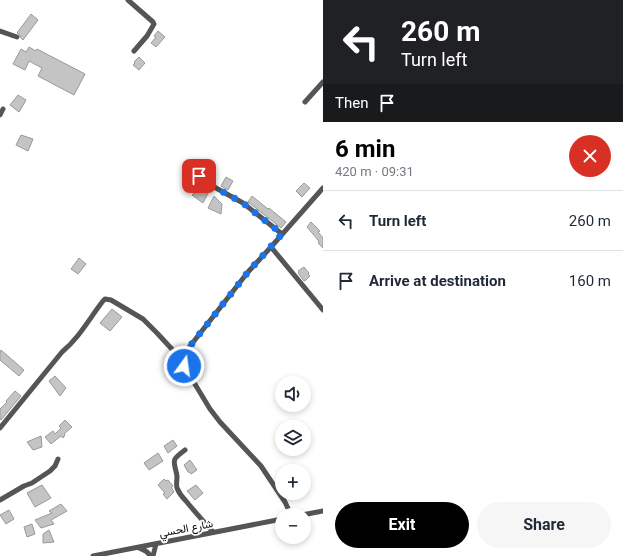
<!DOCTYPE html>
<html lang="en">
<head>
<meta charset="utf-8">
<style>
  :root { --surface:#fff; --page:#f6f6f7; --text:#1f2937; --muted:#747a83; --line:#e0e1e3; --accent:#000 }
  body { margin:0; font-family:Roboto,Vazirmatn,sans-serif; background:var(--page); color:var(--text); height:100vh; display:flex; flex-direction:column; font-size:15px; white-space:nowrap }
  * { box-sizing:border-box; margin:0 }
  p { font-size:13px; color:var(--muted) }
  .icon { flex:none; width:22px; height:22px; fill:none; stroke:currentColor; stroke-width:2; stroke-linecap:round; stroke-linejoin:round }
  .map { position:relative; flex:1; overflow:hidden }
  .drawer { display:flex; flex-direction:column; background:var(--surface); width:300px }
  .drawer>* { flex:none }
  .banner { background:#202124; color:#fff; overflow:hidden }
  .tools { position:absolute; left:275px; top:376px; display:grid; gap:8px }
  .tools a { display:grid; place-items:center; width:36px; height:36px; border-radius:50%; background:var(--surface); box-shadow:0 2px 6px #0003; font-size:20px }
  .pin { position:absolute; display:grid; place-items:center; width:34px; height:34px; color:#fff; margin:-17px; border-radius:8px; box-shadow:0 2px 6px #0006 }
  .me { position:absolute; width:44px; margin:-22px; rotate:14deg; stroke-linejoin:round; filter:drop-shadow(0 0 3px #0008) }
  .turn { display:flex; align-items:center; gap:14px; height:84px; padding:0 12px; font-size:18px }
  .turn .icon { width:52px; height:52px; stroke-width:2.5 }
  .turn b { display:block; font-size:28px; line-height:34px }
  .then { display:flex; align-items:center; height:38px; padding:0 12px; background:#0003; gap:8px; font-size:15px }
  .round { display:grid; place-items:center; flex:none; width:42px; height:42px; border-radius:21px; background:var(--page) }
  .headline { display:flex; align-items:center; justify-content:space-between; height:68px; padding:0 12px }
  h1 { font-size:24px; font-weight:700; line-height:30px; color:var(--accent) }
  .cta { display:flex; gap:8px; margin-top:auto; padding:8px 12px }
  .cta a { flex:1; height:46px; border-radius:24px; background:var(--accent); color:#fff; font-size:16px; font-weight:700; line-height:46px; text-align:center }
  .cta a+a { background:var(--page); color:var(--text) }
  ul { padding:0; list-style:none }
  li { display:flex; align-items:center; gap:12px; height:60px; padding:0 12px; border-top:1px solid var(--line) }
  li div { flex:1 }
  li b { display:block; font-size:15px }
  li em { font-style:normal }
  main { display:flex; flex:1; min-height:0 }
  .map>svg:first-child { display:block }
  .building { fill:#c4c4c4; stroke:#999 }
  .lines { fill:none; stroke-linecap:round; stroke-linejoin:round }
  .minor { stroke:#555; stroke-width:5 }
  .route { stroke:#1a73e8; stroke-width:7; stroke-dasharray:0 12.6 }
  .labels { text-anchor:middle; stroke-width:3.5; stroke-linejoin:round; paint-order:stroke }
  .street-label { font-size:11px; fill:#000; stroke:#fff }
</style>
</head>
<body>
<main>
<div class="map">
<svg width="323" height="556" viewBox="0 0 323 556">
  <rect width="100%" height="100%" fill="#fff"/>
  <path class="building" d="M31 14 38 20 23 40 21 38 20 35 17 33Z
    M158 31 165 37 156 47 151 43 156 37 154 36Z
    M29 47 36 51 37 49 85 74 74 95 38 76 42 68 29 61 25 70 13 64 21 49 26 52Z
    M139 57 145 63 139 70 133 65 135 63 134 62Z
    M18 95 26 100 19 112 10 105Z
    M21 135 33 139 28 151 16 145Z
    M226 177 233 181 228 190 221 186Z
    M304 183 310 188 302 197 296 191Z
    M201 189 208 193 203 203 192 195Z
    M214 196 222 204 221 214 208 208Z
    M252 196 268 209 269 208 286 222 281 228 248 202Z
    M311 222 320 231 318 232 323 238V248L318 243 319 242 318 240 307 227Z
    M79 258 86 264 78 274 71 269Z
    M304 267 309 273 308 274 310 276 306 280 304 281 298 273 299 272 298 271Z
    M112 309 122 317 110 331 100 323Z
    M1 350 24 370 19 376 0 360V352Z
    M55 376 66 388 60 396 49 381Z
    M15 391 21 396 1 420 0 419V409L7 402 6 401Z
    M65 420 72 427 64 434 65 435 63 438 61 436 51 444 45 437 53 431 55 434 61 428 59 426Z
    M41 436 42 447 33 450 27 442Z
    M173 440 177 446 168 453 164 446Z
    M158 453 163 461 149 470 144 463Z
    M190 460 197 470 191 474 189 472H188L184 465Z
    M164 479 166 481 168 480 173 486 171 487 174 492 167 499 163 494 165 493 158 485Z
    M42 485 51 498 35 507 27 493Z
    M196 485 203 493 195 500 187 491Z
    M61 504 67 511 51 520 54 524 41 528 35 520 52 513 49 511Z
    M9 510 14 519 6 524 0 515Z
    M32 524 35 534 27 537 24 527Z
    M49 530 54 542 43 543V534Z"/>
  <g class="lines">
    <path class="minor" d="M128 0 153 22 154 24 147 36 134 51
      M0 31 17 37
      M305 102 323 82
      M0 115 3 109
      M199 176 216 188 243 203 282 234
      M271 247 323 310
      M0 428 62 352C79 338 89 319 103 301L105 299 111 300 143 319 157 333 182 360
      M185 450C170 461 174 460 177 476 177 480 176 485 177 488 179 493 183 498 186 501 195 512 204 522 213 532
      M0 500 24 486 32 483 50 471 55 466 58 459
      M291 515 285 502 261 466 220 422 210 409 184 366C181 359 183 356 187 350L248 272 271 247 323 188
      M302 515 323 511
      M139 548C144 550 148 551 150 556
      M93 556 282 519
      M153 556 156 544"/>
  </g>
  <g class="lines">
    <path class="route" d="M184 366C181 359 183 356 187 350L248 272 282 234 243 203 216 188 199 176"/>
  </g>
  <g class="labels">
    <g class="street-label">
      <text transform="translate(186 528) rotate(-11)" y="4">شارع الحسي</text>
    </g>
  </g>
</svg>
<div class="tools">
<a><svg class="icon" aria-label="sound" viewBox="0 0 24 24"><path d="M4 9h4l5-4v14l-5-4H4zM17 9q2 3 0 6"/></svg></a>
<a><svg class="icon" aria-label="layers" viewBox="0 0 24 24"><path d="M12 4l9 5-9 5-9-5zM3 14l9 5 9-5"/></svg></a>
<a>+</a>
<a>−</a>
</div>
<div class="pin" style="left:199px;top:176px;background:#d93025"><svg class="icon" aria-label="arrive" viewBox="0 0 24 24"><path d="M6 21V4h12l-3 4 3 4H6"/></svg></div>
<svg class="me" style="left:184px;top:366px" viewBox="-20 -20 40 40"><circle r="17" fill="#1a73e8" stroke="#fff" stroke-width="3"/><path d="M0-11L8 9 0 5-8 9z" fill="#fff"/></svg>
</div>
<section class="drawer">
<div class="banner">
<div class="turn"><svg class="icon" aria-label="left" viewBox="0 0 24 24"><path d="M17 20v-9H6M10 6l-5 5 5 5"/></svg><div><b>260 m</b>Turn left</div></div>
<div class="then">Then<svg class="icon" aria-label="arrive" viewBox="0 0 24 24"><path d="M6 21V4h12l-3 4 3 4H6"/></svg></div>
</div>
<div class="headline"><div><h1>6 min</h1><p>420 m · 09:31</p></div><a class="round" style="background:#d93025;color:#fff"><svg class="icon" aria-label="close" viewBox="0 0 24 24"><path d="M6 6l12 12M18 6L6 18"/></svg></a></div>
<ul>
<li><svg class="icon" aria-label="left" viewBox="0 0 24 24"><path d="M17 20v-9H6M10 6l-5 5 5 5"/></svg><div><b>Turn left</b></div><em>260 m</em></li>
<li><svg class="icon" aria-label="arrive" viewBox="0 0 24 24"><path d="M6 21V4h12l-3 4 3 4H6"/></svg><div><b>Arrive at destination</b></div><em>160 m</em></li>
</ul>
<div class="cta"><a>Exit</a><a>Share</a></div>
</section>
</main>
</body>
</html>
